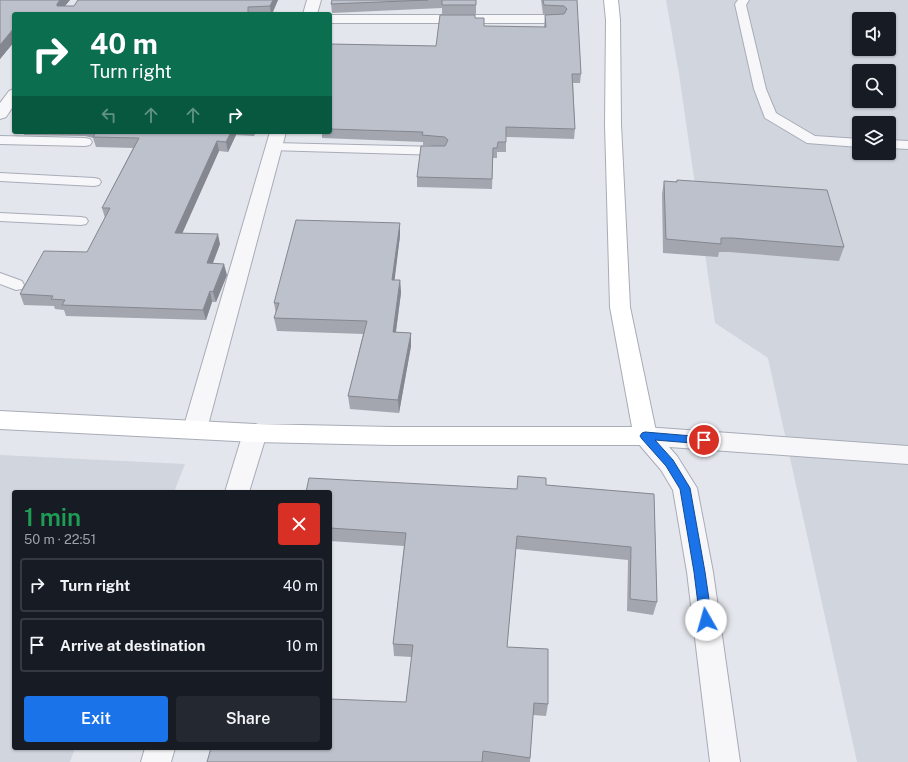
<!DOCTYPE html>
<html lang="en">
<head>
<meta charset="utf-8">
<style>
  :root { --surface:#171b24; --page:#242831; --text:#f1f3f6; --muted:#9ea1a6; --line:#363941; --accent:#1a73e8 }
  body { margin:0; font-family:"Public Sans",sans-serif; background:var(--page); color:var(--text); height:100vh; display:flex; flex-direction:column; font-size:15px; white-space:nowrap }
  * { box-sizing:border-box; margin:0 }
  p { font-size:13px; color:var(--muted) }
  .icon { flex:none; width:22px; height:22px; fill:none; stroke:currentColor; stroke-width:2; stroke-linecap:round; stroke-linejoin:round }
  .map { position:relative; flex:1; overflow:hidden }
  .panel { position:absolute; left:12px; top:490px; width:320px; height:260px; display:flex; flex-direction:column; background:var(--surface); border-radius:4px; box-shadow:0 1px 3px #0004 }
  .panel>* { flex:none }
  .banner { position:absolute; left:12px; top:12px; width:320px; height:122px; border-radius:4px; box-shadow:0 1px 3px #0004; background:#0b6e4f; color:#fff; overflow:hidden }
  .buttons { position:absolute; left:852px; top:12px; display:grid; gap:8px }
  .buttons a { display:grid; place-items:center; width:44px; height:44px; border-radius:4px; background:var(--surface); box-shadow:0 1px 3px #0004; font-size:20px }
  .pin { position:absolute; display:grid; place-items:center; width:34px; height:34px; color:#fff; margin:-17px; border:2px solid #fff; border-radius:50%; box-shadow:0 1px 4px #0007 }
  .me { position:absolute; width:44px; margin:-22px; rotate:353deg; stroke-linejoin:round; filter:drop-shadow(0 0 3px #0008) }
  .turn { display:flex; align-items:center; gap:14px; height:84px; padding:0 12px; font-size:18px }
  .turn .icon { width:52px; height:52px; stroke-width:2.5 }
  .turn b { display:block; font-size:28px; line-height:34px }
  .lanes { display:flex; align-items:center; height:38px; padding:0 12px; background:#0003; justify-content:center; gap:20px; direction:ltr }
  .lanes .off { opacity:.35 }
  .round { display:grid; place-items:center; flex:none; width:42px; height:42px; border-radius:4px; background:var(--page) }
  .summary { display:flex; align-items:center; justify-content:space-between; height:68px; padding:0 12px }
  h1 { font-size:24px; font-weight:600; line-height:30px; color:#1e9e55 }
  .action { display:flex; gap:8px; margin-top:auto; padding:8px 12px }
  .action a { flex:1; height:46px; border-radius:4px; background:var(--accent); color:#fff; font-size:16px; font-weight:600; line-height:46px; text-align:center }
  .action a+a { background:var(--page); color:var(--text) }
  ul { padding:0; list-style:none }
  li { display:flex; align-items:center; gap:12px; height:54px; margin:0 8px 6px; padding:0 4px; border:2px solid var(--line); border-radius:4px }
  li div { flex:1 }
  li b { display:block; font-size:15px }
  li em { font-style:normal }
  .map>svg:first-child { display:block }
  .built { fill:#d1d5de; fill-rule:evenodd }
  .lines { fill:none; stroke-linecap:round; stroke-linejoin:round }
  .lane-casing { stroke:#a8acb7; stroke-width:2 }
  .street-casing { stroke:#a8acb7; stroke-width:2 }
  .secondary-casing { stroke:#a8acb7; stroke-width:2 }
  .lane { fill:#f7f7fa; fill-rule:evenodd }
  .street { fill:#f7f7fa; fill-rule:evenodd }
  .secondary { fill:#fff; fill-rule:evenodd }
  .wall { fill:#a3a6af }
  .shaded-wall { fill:#84878f }
  .building { fill:#bdc1cc; stroke:#84878f }
  .route { fill:#1a73e8; stroke:#114b97 }
</style>
</head>
<body>
<div class="map">
<svg width="908" height="762" viewBox="0 0 908 762">
  <rect width="100%" height="100%" fill="#e3e6ec"/>
  <path class="built" d="M666 0H908V762H857L768 358 715 323 679 74ZM859 19H889V49H859ZM859 71H889V101H859ZM859 123H889V153H859Z
    M0 455 185 464 174 492H14V748H75L70 762H0Z"/>
  <g class="lines">
    <defs>
      <path id="lane" d="M738 0H749L746 5 766 89 776 113 815 136 859 139V147L807 143 765 118 754 89 735 4Z
        M0 136 85 138 90 139 92 142 90 145 85 146 0 144Z
        M889 140 908 141V149L889 148Z
        M274 143 440 147 445 148 447 151 445 154 440 155 269 150 267 147 269 144Z
        M0 173 94 178 99 179 101 182 99 185 94 186 0 181Z
        M0 213 81 217 86 218 88 221 86 224 81 225 0 221Z
        M0 273 22 281 24 285 22 289 16 290 0 284Z"/>
      <path id="street" d="M307 0H321L317 14H303Z
        M330 15H558L563 16 565 19 563 22 558 23H330Z
        M14 89V105L6 117 0 119V103L9 91Z
        M270 132H286L207 429 203 435 195 438 187 435 183 429Z
        M255 424 263 427 267 433 249 492H225L243 433 247 427Z
        M645 427 908 446V464L669 447 677 456 697 488 713 572 740 762H710L687 572 673 490 661 470 637 442 633 436 637 430Z
        M145 748H175L171 762H141Z"/>
      <path id="secondary" d="M604 0H618L620 20 621 124 630 307 657 436 653 442 645 445H391L255 442 0 429V411L255 424 391 427H632L610 307 605 124 606 20Z"/>
    </defs>
    <use href="#lane" class="lane-casing"/>
    <use href="#street" class="street-casing"/>
    <use href="#secondary" class="secondary-casing"/>
    <use href="#lane" class="lane"/>
    <use href="#street" class="street"/>
    <use href="#secondary" class="secondary"/>
  </g>
  <path class="wall" d="M0 0H70L65 6H74L78 0H278L272 14H14V42L0 59Z
    M332 0H476V14H442V8L332 13 331 4Z
    M541 0H577L581 74 580 83H573L575 129 574 139 506 137V152H497V158H493L492 189 417 187V177L434 146 423 145V142L322 138V132H330V44L436 46 475 18 484 26 544 27 545 15 563 14H543Z
    M23 132H256L254 136 236 135 228 152 219 151 182 233 220 244 213 263 227 275 216 302H212L206 320 66 316 64 310 55 309 54 306 24 305 20 294 87 252 105 218 102 208 133 148 96 147 93 138 85 136 24 135Z
    M677 180 844 247 839 261 729 252H719L718 257 663 253 662 194 664 181 676 182Z
    M400 223V236L394 280H400L401 293 396 332 411 333V346L399 413 350 409 348 396 363 334 277 331 274 318 276 314 274 303Z
    M546 485 654 494 657 602 653 615 627 611 628 560 516 549 507 647 548 704 546 716 533 715 530 762H207L406 702 412 657 394 656 393 644 404 546 330 541V492L517 489Z"/>
  <path class="shaded-wall" d="M60 0H70L59 13 57 4Z
    M273 0H278L272 14H271L270 6Z
    M14 28V42L0 59V45Z
    M231 132H236V135L228 152 226 142Z
    M217 141 219 151 178 243 175 233Z
    M400 223V236L393 293 392 280Z
    M218 234 220 244 209 273 207 263Z
    M224 264 227 275 216 302 213 292Z
    M400 280 401 293 394 345 393 332Z
    M210 291 212 302 206 320 203 310Z
    M411 333V346L399 413 398 400Z"/>
  <path class="building" d="M0 0H60L57 4V6H74L78 0H273L270 6 248 7V14H110L27 13 26 14H14V28L0 45Z
    M332 0H428L331 4Z
    M442 0H476V5H442Z
    M543 0H577L581 74H572L575 129 506 127V142H498L497 148H493L492 179 417 177 421 146H445L448 140 445 137 422 135 423 132 330 129V44L436 46 440 15H475V18H484V26L546 27 545 15 564 14 567 9 564 6 544 5Z
    M96 132H231L226 142 217 141 175 233 218 234 207 263 224 264 213 292 210 291 203 310 62 305 65 300 51 299 53 296 20 294 44 251 87 252 110 208H102L139 138 93 137Z
    M677 180 827 190 844 247 732 238H721V244L666 239 664 181 677 182Z
    M296 220 400 223 392 280H400L393 332 411 333 398 400 348 396 367 321 274 318 279 303H274Z
    M518 476 546 478V485L654 494 657 602 630 599 631 547 517 536 507 647 548 649V704L534 703 530 758 483 751 482 762H207L211 748H330V699L406 702 413 645 393 644 406 533 330 528V492H306L309 478 517 489Z"/>
  <path class="route" d="M645 432 704 437 708 438 709 440 708 443 704 444 655 440 673 460 690 488 705 572 712 620 710 623 706 625 702 623 700 620 694 572 680 489 666 466 642 439 640 436 642 433Z"/>
</svg>
<div class="buttons">
<a><svg class="icon" aria-label="sound" viewBox="0 0 24 24"><path d="M4 9h4l5-4v14l-5-4H4zM17 9q2 3 0 6"/></svg></a>
<a><svg class="icon" aria-label="search" viewBox="0 0 24 24"><circle cx="10" cy="10" r="6"/><path d="M15 15l6 6"/></svg></a>
<a><svg class="icon" aria-label="layers" viewBox="0 0 24 24"><path d="M12 4l9 5-9 5-9-5zM3 14l9 5 9-5"/></svg></a>
</div>
<div class="pin" style="left:704px;top:440px;background:#d93025"><svg class="icon" aria-label="arrive" viewBox="0 0 24 24"><path d="M6 21V4h12l-3 4 3 4H6"/></svg></div>
<svg class="me" style="left:706px;top:620px" viewBox="-20 -20 40 40"><circle r="19" fill="#fff"/><path d="M0-13L10 11 0 6-10 11z" fill="#1a73e8"/></svg>
<div class="banner">
<div class="turn"><svg class="icon" aria-label="right" viewBox="0 0 24 24"><path d="M7 20v-9h11M14 6l5 5-5 5"/></svg><div><b>40 m</b>Turn right</div></div>
<div class="lanes"><svg class="icon off" aria-label="left" viewBox="0 0 24 24"><path d="M17 20v-9H6M10 6l-5 5 5 5"/></svg><svg class="icon off" aria-label="ahead" viewBox="0 0 24 24"><path d="M12 20V5M6 11l6-6 6 6"/></svg><svg class="icon off" aria-label="ahead" viewBox="0 0 24 24"><path d="M12 20V5M6 11l6-6 6 6"/></svg><svg class="icon" aria-label="right" viewBox="0 0 24 24"><path d="M7 20v-9h11M14 6l5 5-5 5"/></svg></div>
</div>
<section class="panel">
<div class="summary"><div><h1>1 min</h1><p>50 m · 22:51</p></div><a class="round" style="background:#d93025;color:#fff"><svg class="icon" aria-label="close" viewBox="0 0 24 24"><path d="M6 6l12 12M18 6L6 18"/></svg></a></div>
<ul>
<li><svg class="icon" aria-label="right" viewBox="0 0 24 24"><path d="M7 20v-9h11M14 6l5 5-5 5"/></svg><div><b>Turn right</b></div><em>40 m</em></li>
<li><svg class="icon" aria-label="arrive" viewBox="0 0 24 24"><path d="M6 21V4h12l-3 4 3 4H6"/></svg><div><b>Arrive at destination</b></div><em>10 m</em></li>
</ul>
<div class="action"><a>Exit</a><a>Share</a></div>
</section>
</div>
</body>
</html>
